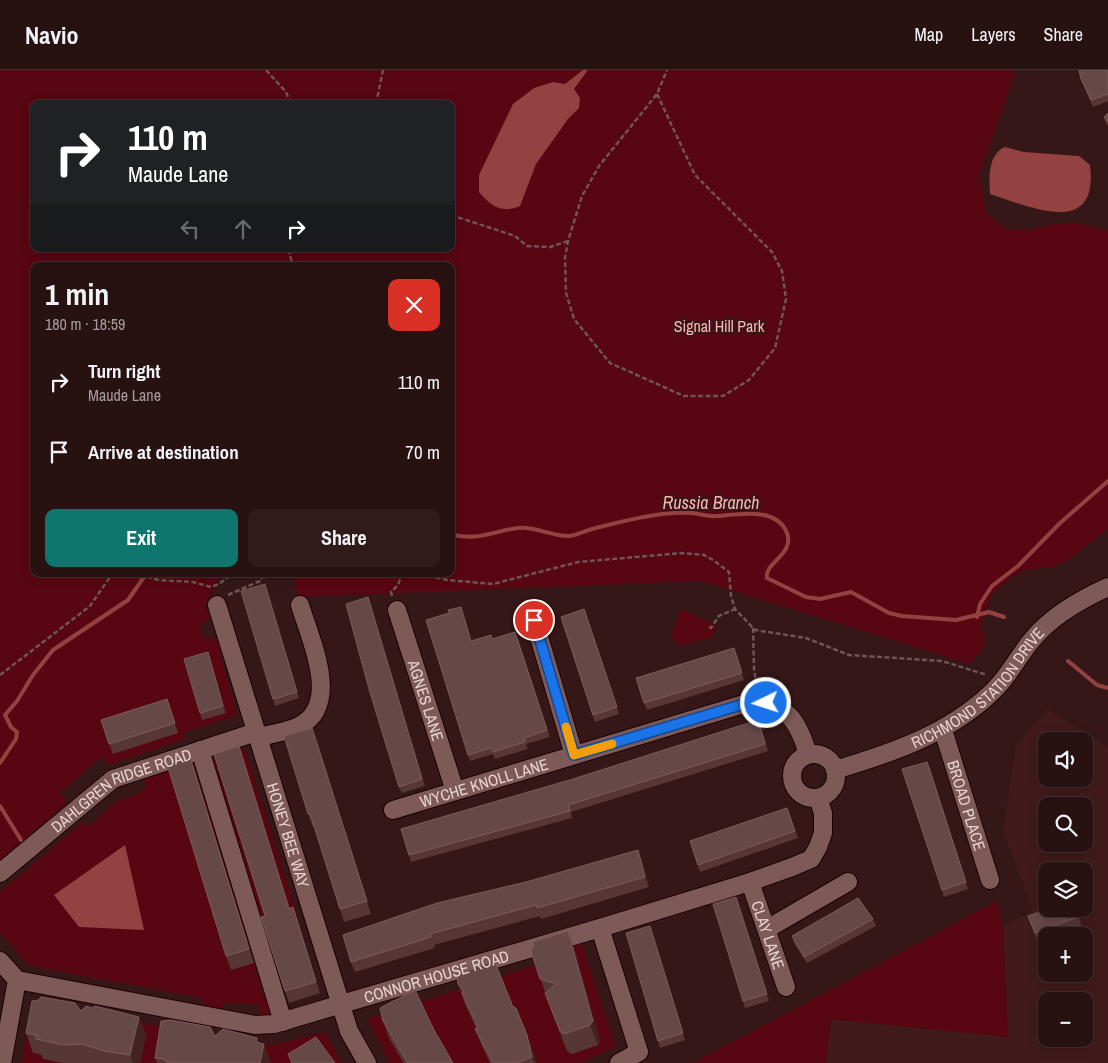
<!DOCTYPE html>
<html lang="en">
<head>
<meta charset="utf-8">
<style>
  :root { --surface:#281111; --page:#301a1a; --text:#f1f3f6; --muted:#a59d9f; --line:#443131; --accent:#0f766e }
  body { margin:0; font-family:"Archivo Narrow",sans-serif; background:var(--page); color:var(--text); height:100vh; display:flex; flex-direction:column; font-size:19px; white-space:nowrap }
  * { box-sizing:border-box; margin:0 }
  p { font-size:16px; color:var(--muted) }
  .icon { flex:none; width:28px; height:28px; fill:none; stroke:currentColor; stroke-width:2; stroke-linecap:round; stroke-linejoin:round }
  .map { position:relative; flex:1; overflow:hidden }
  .side { position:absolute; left:30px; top:192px; width:425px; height:315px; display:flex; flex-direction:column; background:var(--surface); border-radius:10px; box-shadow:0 2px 12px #0003,0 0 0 1px var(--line) }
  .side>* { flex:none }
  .guide { position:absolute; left:30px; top:30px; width:425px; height:152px; border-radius:10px; box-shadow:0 2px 12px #0003,0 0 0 1px var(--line); background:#202124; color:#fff; overflow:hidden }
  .tools { position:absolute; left:1038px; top:662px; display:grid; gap:10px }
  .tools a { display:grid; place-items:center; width:55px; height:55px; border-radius:10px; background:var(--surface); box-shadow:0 2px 12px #0003,0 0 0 1px var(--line); font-size:25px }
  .pin { position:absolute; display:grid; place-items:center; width:42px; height:42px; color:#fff; margin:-21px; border:2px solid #fff; border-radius:50%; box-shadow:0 1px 5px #0007 }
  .me { position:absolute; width:55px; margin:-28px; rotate:266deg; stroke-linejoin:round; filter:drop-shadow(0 0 4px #0008) }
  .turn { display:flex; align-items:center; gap:18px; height:105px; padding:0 15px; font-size:22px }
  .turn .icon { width:65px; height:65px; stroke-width:2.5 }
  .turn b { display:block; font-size:35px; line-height:42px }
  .lanes { display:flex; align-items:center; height:48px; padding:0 15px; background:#0003; justify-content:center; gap:25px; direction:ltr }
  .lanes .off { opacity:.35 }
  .round { display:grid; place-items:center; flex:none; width:52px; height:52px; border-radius:10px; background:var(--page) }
  .headline { display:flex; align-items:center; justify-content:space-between; height:85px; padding:0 15px }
  h1 { font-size:30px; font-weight:800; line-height:38px }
  .button { display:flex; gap:10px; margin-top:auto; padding:10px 15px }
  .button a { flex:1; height:58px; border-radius:10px; background:var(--accent); color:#fff; font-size:20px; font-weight:800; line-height:58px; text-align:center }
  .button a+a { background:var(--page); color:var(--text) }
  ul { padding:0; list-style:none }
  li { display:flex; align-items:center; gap:15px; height:70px; padding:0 15px }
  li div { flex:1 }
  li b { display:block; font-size:19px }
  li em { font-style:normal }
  header { display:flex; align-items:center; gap:30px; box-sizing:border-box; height:70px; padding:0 25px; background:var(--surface); border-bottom:1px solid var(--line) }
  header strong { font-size:24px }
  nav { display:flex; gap:28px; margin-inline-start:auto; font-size:18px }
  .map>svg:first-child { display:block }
  .built { fill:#411b1b; fill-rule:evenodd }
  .green { fill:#580611; fill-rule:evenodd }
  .water { fill:#944141 }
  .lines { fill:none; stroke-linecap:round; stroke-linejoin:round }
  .stream { stroke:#944141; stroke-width:4 }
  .minor-casing { stroke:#1b0203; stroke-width:20 }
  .path { stroke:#705554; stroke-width:2.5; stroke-dasharray:5 2.5; stroke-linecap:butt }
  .minor { stroke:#7d5957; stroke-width:18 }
  .wall { fill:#563736 }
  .shaded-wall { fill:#422322 }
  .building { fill:#664847; stroke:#7a5d5c }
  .route-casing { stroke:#114b97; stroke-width:12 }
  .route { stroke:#1a73e8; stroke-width:9 }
  .slow { stroke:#f59e0b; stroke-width:9 }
  .labels { text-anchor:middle; stroke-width:4; stroke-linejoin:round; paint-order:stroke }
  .park-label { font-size:16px; fill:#ffb5b2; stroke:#351717 }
  .street-label { font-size:16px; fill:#e9d3d2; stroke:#351717 }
  .water-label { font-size:18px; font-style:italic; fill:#fbb2af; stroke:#351717 }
</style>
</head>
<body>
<header>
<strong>Navio</strong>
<nav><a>Map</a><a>Layers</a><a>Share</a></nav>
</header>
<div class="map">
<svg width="1108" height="993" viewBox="0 0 1108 993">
  <rect width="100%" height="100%" fill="#351717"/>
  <path class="built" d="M1048 639 1108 677V993H826L830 949 1008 967 1003 856 1033 841 1003 761 1016 675ZM1046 671H1084V709H1046ZM1046 736H1084V774H1046ZM1046 801H1084V839H1046ZM1046 866H1084V904H1046ZM1046 931H1084V969H1046Z"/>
  <path class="green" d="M0 0H1016L979 106 987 144 1007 159 1029 160 1054 154 1080 153 1108 161V458L1069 490 1051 497 1026 500 1012 506 991 525 981 554 985 575 970 594 701 511 298 527 293 504H451V196H34V504H222L205 535 210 547 200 557 203 568C214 568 218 568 223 579L220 583 237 645 184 662 185 669 108 695 101 687 60 723 67 733 0 790ZM34 34H451V179H34Z
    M681 539 717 556 712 567 678 576 671 566Z
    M245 679 295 838 317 922 289 932 211 689Z
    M197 693 261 893 256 903 242 907 258 904 265 931H270L271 941 267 949 260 948 259 935 224 933 222 943 204 940 202 928 35 897 25 892 0 862V822L83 752 88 757 117 731 140 723 146 717 143 707Z
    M997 831 1003 856 1008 967 831 949 826 993H693Z
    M581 872 616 976 582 993H390L367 949 536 895 537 886Z
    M31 934 271 975 325 962 342 993H22Z"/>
  <path class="water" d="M583 0H588L574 19 580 28 579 38 568 49 536 94 520 136C502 144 491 136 479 122V105L513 34 534 18 553 12 565 14Z
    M1005 77 1024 82 1079 86 1090 95C1099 169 1030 137 990 124 989 108 988 84 1005 77Z
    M125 775 144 860 79 857 54 825Z"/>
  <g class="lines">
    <path class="stream" d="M451 464C475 472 494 461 518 458 535 456 553 467 570 466 577 465 585 461 592 459 615 453 639 447 662 444 672 443 683 442 692 443 701 444 710 447 719 446 740 444 777 437 787 463 795 484 764 493 767 508L806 527 820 529 851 522 889 543 902 546 956 550 989 542 1004 547
      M977 547 980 534 992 516 1018 496 1059 454 1108 411
      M1068 591 1097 615 1108 618
      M0 693 16 669 17 662 11 657 5 645 17 631 33 605 53 580 128 530 146 504
      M0 736 21 770"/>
    <defs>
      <g id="minor">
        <path id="s1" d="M217 535 349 961 367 993"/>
        <path id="s2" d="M397 540 455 721"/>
        <path d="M534 550 574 685"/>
        <path id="s3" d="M943 660 990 810"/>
        <path d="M258 667C271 664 287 662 299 656 342 635 310 569 300 535"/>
        <path d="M200 680 283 952"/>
        <circle cx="814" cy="706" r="22"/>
        <path id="s4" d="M835 700C892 683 948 664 991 623 1008 608 1017 588 1031 571 1051 546 1079 530 1108 517"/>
        <path id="s5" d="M393 740 747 633C786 630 798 651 808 684"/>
        <path id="s6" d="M0 803 113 709 256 662"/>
        <path id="s7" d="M750 812 786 917"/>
        <path d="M600 858 639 982 619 993"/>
        <path d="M767 859 848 812"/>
        <path id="s8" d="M0 891 17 910 255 955 274 954 600 858 750 812 792 797 811 789 818 777 823 763V743L818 728"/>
        <path d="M2 993 17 910"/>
      </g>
    </defs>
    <use href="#minor" class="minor-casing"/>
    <path class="path" d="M266 0 286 22 291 34
      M657 24 695 105 772 182 782 201 786 229 775 278 749 310 723 326H684L610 293 574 249 566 223 565 188 568 171 582 126 599 96 657 24 667 0
      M376 34 383 0
      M451 145 515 166 527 176 550 177 568 171
      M288 179 293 196
      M140 504 158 510 193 512 211 517 219 514 232 504
      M421 504 447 510 493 514 578 492 682 483 704 485 713 490 729 502 731 526 735 539 755 560 806 568 849 585 942 591 987 605
      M228 525 260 511 264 504
      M392 526 391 522 398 515 402 504
      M709 557 711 558 719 546 735 539
      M753 558 754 598 757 619
      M0 605 90 536 112 504"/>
    <use href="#minor" class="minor"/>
  </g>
  <path class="wall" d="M1108 0V31L1093 37 1081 9Z
    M1108 43V56L1106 54 1104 47Z
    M267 521 299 628 275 636 273 629Z
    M368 527 425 716 402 723 399 717Z
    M584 539 619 644 595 652 561 547Z
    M463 543 471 571 492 569H518L550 667 526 674 528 679 495 689 493 684 470 691 468 685Z
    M734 578 744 610 647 640 644 633Z
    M208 582 226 643 202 650 200 643Z
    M167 629 178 663 113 684 109 674Z
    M761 657 768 681 571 742 572 748 411 792 409 785Z
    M317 671 371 844 344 852 314 757H313L308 744Z
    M190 687 195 701 254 893 231 900 226 886Z
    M243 688 290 839 297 849 320 923 289 933 285 921 265 846Z
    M930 698 968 819 944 827 902 699Z
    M787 738 798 768 700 802 690 771Z
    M642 791 649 817 541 849 540 846 434 875 435 878 355 902 351 892Z
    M736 827 769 931 745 938 743 931Z
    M1076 839 1082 857 1057 866H1046V870L1038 873 1028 846Z
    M873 849 876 856 807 893 794 873 792 866Z
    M650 856 685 970 660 978 658 971Z
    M531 881H575L600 971 598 975 572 984 567 981 545 923V922Z
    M458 914 513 937 527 965 534 984 536 993H490L483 978 475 959 476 958 465 934Z
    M39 930 81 941 92 938 139 947 146 966 140 993H63L43 989 42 985 33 983 26 963Z
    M383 951 434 960 453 993H404L390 970Z
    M215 966 257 968 259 973 264 974 271 993H157L155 988Z"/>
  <path class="shaded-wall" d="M368 527 371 534 425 716 422 709Z
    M208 582 210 589 226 643 223 636Z
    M312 658 317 671 371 844 367 831Z
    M239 676 243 688 293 850 289 839Z
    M190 687 195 701 254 893 249 879Z
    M638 780 642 791 649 817 645 807Z
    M293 837 297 849 320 923 316 912Z
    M568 861 575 881 600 971 598 975 590 955Z
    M139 947 146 966 140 993H133L130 985Z
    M527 965 534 984 536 993H534L532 987Z
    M257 968 262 983 264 974 271 993H260L256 972Z"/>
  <path class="building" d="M1079 0H1108V24L1091 30 1081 9Z
    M1108 43V52L1104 47Z
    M265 514 297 622 273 629 241 521Z
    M368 527 422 709 399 717 369 619 346 534Z
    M461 537 471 571 491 565 492 569 515 562 547 660 524 668 525 672 493 682 491 678 468 685 426 550 449 543 448 540Z
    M584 539 617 637 593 645 561 547Z
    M734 578 742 603 644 633 636 608Z
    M208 582 223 636 200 643 184 589Z
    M167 629 175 653 109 674 101 650Z
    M758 650 765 674 568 735 570 741 409 785 401 759 573 709Z
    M312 658 367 831 340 839 310 743 308 744 284 666Z
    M239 676 289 839 293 837 316 912 285 921 261 847 265 846 214 684Z
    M190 687 249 879 226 886 167 694Z
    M927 692 966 812 942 820 902 699Z
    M787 738 795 761 698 795 690 771Z
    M638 780 645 807 537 838 536 835 430 864 431 867 351 892 343 865 437 833 526 812Z
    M736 827 767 924 743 931 713 834Z
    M858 828 873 849 804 887 792 866Z
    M1048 839H1076L1078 847 1035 863 1028 846Z
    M650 856 683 963 658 971 626 863Z
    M568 861 593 951 590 955 564 964 560 961 545 923 556 914 540 909 531 881 534 876 533 872Z
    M494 890 513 937 516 938 527 965 532 987 517 993H493L475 959 478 957 462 923 464 921 458 914 457 905Z
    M415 920 434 960 453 993H408L383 951 380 938Z
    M41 927 75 933 81 941 86 936 92 938 95 936 139 947 130 985 104 981 82 974 64 975 36 969V965L26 963 32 931 39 930Z
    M171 950 210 957 215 966 223 959 257 968 256 972 264 974 260 993H171L167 992 164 989 155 988 161 951Z
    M316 967 335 993H292L288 984Z"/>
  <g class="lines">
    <defs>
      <path id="route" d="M534 550 574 685 747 633H766"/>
    </defs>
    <use href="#route" class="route-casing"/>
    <use href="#route" class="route"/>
    <path class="slow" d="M566 657 574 685 612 674"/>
  </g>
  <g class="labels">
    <g class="park-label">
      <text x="719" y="262">Signal Hill Park</text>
    </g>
    <g class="street-label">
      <text dy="6" stroke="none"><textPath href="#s4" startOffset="169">RICHMOND STATION DRIVE</textPath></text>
      <text dy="6" stroke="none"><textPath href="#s2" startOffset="95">AGNES LANE</textPath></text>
      <text dy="6" stroke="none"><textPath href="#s5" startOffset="95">WYCHE KNOLL LANE</textPath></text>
      <text dy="6" stroke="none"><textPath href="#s6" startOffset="149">DAHLGREN RIDGE ROAD</textPath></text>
      <text dy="6" stroke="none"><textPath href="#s3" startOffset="79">BROAD PLACE</textPath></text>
      <text dy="6" stroke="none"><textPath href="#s1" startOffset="241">HONEY BEE WAY</textPath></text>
      <text dy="6" stroke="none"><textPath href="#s7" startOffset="56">CLAY LANE</textPath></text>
      <text dy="6" stroke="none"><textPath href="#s8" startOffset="456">CONNOR HOUSE ROAD</textPath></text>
    </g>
    <g class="water-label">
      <text x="711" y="439">Russia Branch</text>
    </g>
  </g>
</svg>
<div class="tools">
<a><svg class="icon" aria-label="sound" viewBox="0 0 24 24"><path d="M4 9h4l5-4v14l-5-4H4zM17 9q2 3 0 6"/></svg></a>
<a><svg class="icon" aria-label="search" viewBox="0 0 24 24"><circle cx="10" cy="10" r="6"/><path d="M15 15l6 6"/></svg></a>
<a><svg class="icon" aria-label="layers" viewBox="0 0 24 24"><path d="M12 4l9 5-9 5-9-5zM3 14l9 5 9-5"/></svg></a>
<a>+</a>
<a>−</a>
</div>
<div class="pin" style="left:534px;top:550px;background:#d93025"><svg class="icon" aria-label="arrive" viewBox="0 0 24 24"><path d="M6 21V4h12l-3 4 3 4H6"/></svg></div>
<svg class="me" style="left:766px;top:633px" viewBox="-20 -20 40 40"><circle r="17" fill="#1a73e8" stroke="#fff" stroke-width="3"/><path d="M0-11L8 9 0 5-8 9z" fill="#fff"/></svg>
<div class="guide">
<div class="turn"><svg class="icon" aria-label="right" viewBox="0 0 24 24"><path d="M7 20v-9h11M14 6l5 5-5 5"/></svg><div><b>110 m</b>Maude Lane</div></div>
<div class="lanes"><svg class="icon off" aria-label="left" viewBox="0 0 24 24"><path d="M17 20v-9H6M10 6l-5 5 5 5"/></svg><svg class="icon off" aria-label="ahead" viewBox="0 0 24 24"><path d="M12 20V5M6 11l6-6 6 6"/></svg><svg class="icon" aria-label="right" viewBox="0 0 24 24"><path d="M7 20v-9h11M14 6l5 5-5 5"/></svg></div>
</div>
<section class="side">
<div class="headline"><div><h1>1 min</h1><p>180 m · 18:59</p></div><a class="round" style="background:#d93025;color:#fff"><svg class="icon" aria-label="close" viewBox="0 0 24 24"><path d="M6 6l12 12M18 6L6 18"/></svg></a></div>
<ul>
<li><svg class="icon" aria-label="right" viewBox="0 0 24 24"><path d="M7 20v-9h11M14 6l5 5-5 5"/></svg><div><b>Turn right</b><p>Maude Lane</p></div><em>110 m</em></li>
<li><svg class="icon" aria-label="arrive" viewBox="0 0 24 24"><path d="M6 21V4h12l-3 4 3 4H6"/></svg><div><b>Arrive at destination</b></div><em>70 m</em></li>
</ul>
<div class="button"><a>Exit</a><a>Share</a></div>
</section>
</div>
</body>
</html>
